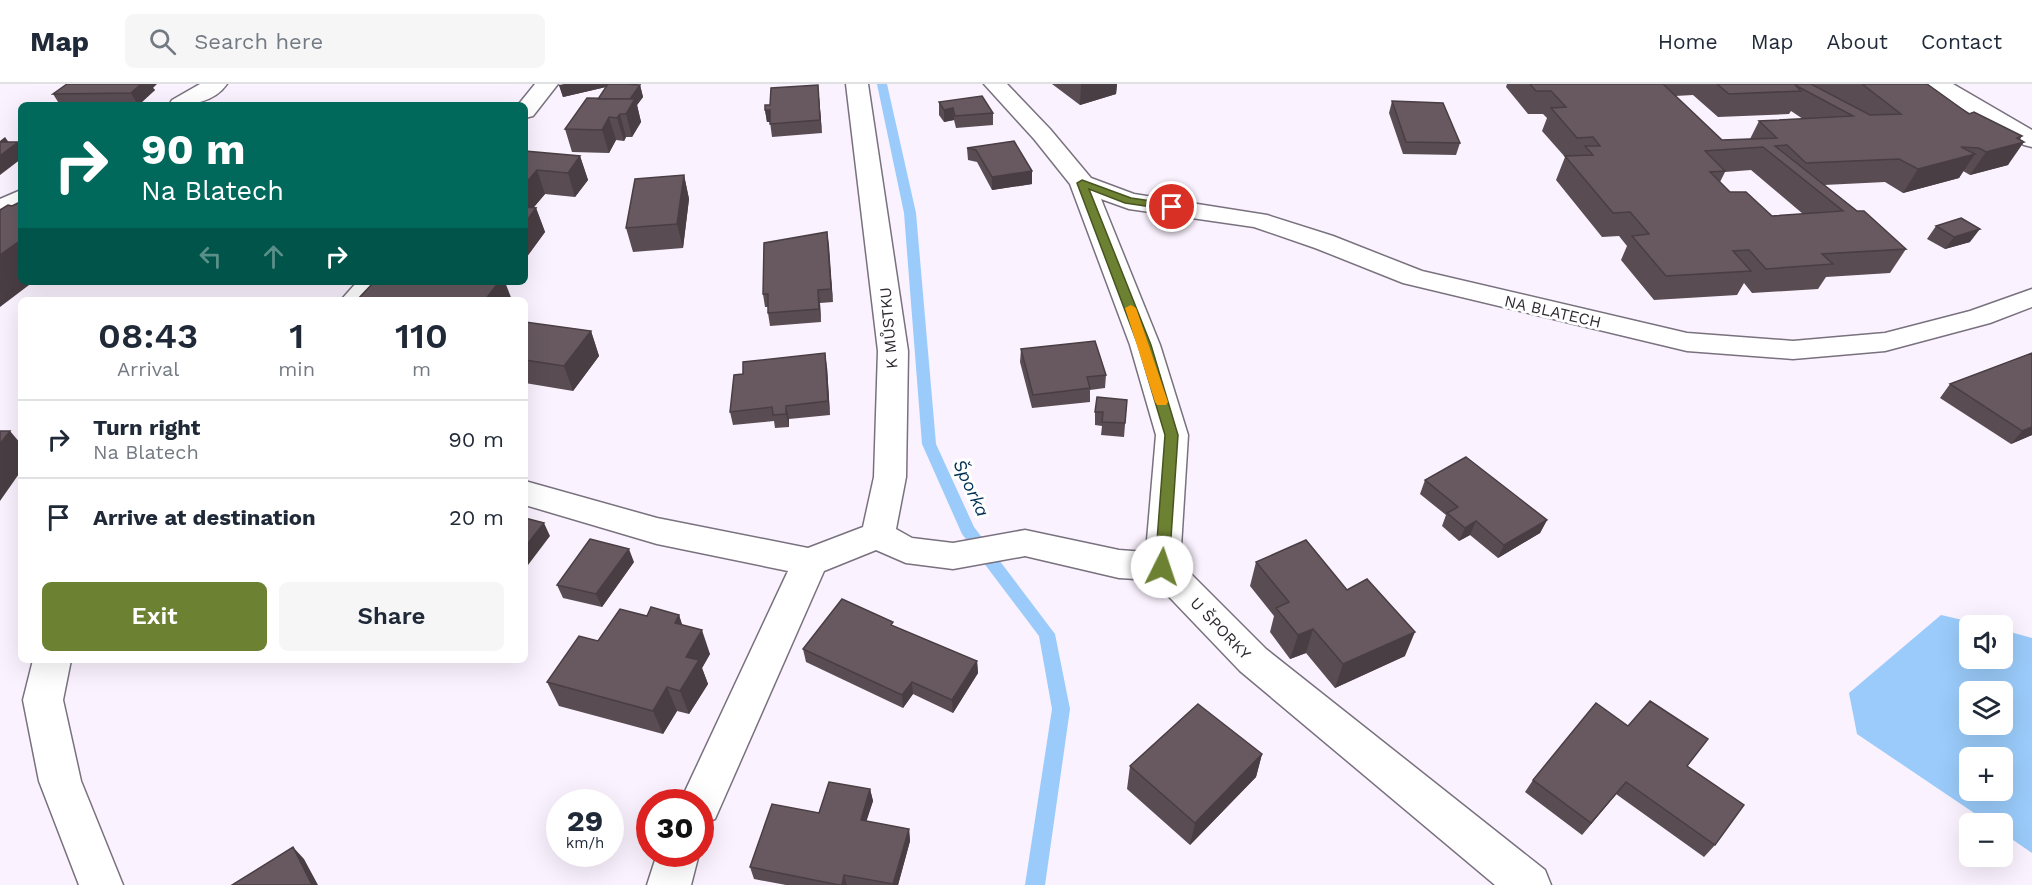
<!DOCTYPE html>
<html lang="en">
<head>
<meta charset="utf-8">
<style>
  :root { --surface:#fff; --page:#f6f6f7; --text:#1f2937; --muted:#747a83; --line:#e0e1e3; --accent:#6d8132 }
  body { margin:0; font-family:"Work Sans",sans-serif; background:var(--page); color:var(--text); height:100vh; display:flex; flex-direction:column; font-size:22px; white-space:nowrap }
  * { box-sizing:border-box; margin:0 }
  p { font-size:20px; color:var(--muted) }
  .icon { flex:none; width:33px; height:33px; fill:none; stroke:currentColor; stroke-width:2; stroke-linecap:round; stroke-linejoin:round }
  .map { position:relative; flex:1; overflow:hidden }
  .sheet { position:absolute; left:18px; top:213px; width:510px; height:366px; display:flex; flex-direction:column; background:var(--surface); border-radius:9px; box-shadow:0 6px 24px #0002 }
  .sheet>* { flex:none }
  .hud { position:absolute; left:18px; top:18px; width:510px; height:183px; border-radius:9px; box-shadow:0 6px 24px #0002; background:#00695c; color:#fff; overflow:hidden }
  .controls { position:absolute; left:1959px; top:531px; display:grid; gap:12px }
  .controls a { display:grid; place-items:center; width:54px; height:54px; border-radius:9px; background:var(--surface); box-shadow:0 6px 24px #0002; font-size:30px }
  .speed { position:absolute; left:546px; top:705px; display:flex; gap:12px; font-size:30px; font-weight:700; text-align:center }
  .speed>* { display:grid; place-content:center; width:78px; height:78px; border-radius:50%; background:var(--surface); box-shadow:0 6px 24px #0002; line-height:1 }
  .speed small { font-size:15px; font-weight:400 }
  .speed .limit { border:9px solid #d22; background:#fff; color:#111 }
  .pin { position:absolute; display:grid; place-items:center; width:51px; height:51px; color:#fff; margin:-26px; border:3px solid #fff; border-radius:50%; box-shadow:0 2px 6px #0007 }
  .me { position:absolute; width:66px; margin:-33px; rotate:4deg; stroke-linejoin:round; filter:drop-shadow(0 0 4px #0008) }
  .turn { display:flex; align-items:center; gap:21px; height:126px; padding:0 24px; font-size:27px }
  .turn .icon { width:78px; height:78px; stroke-width:2.5 }
  .turn b { display:block; font-size:42px; line-height:51px }
  .lanes { display:flex; align-items:center; height:57px; padding:0 24px; background:#0003; justify-content:center; gap:30px; direction:ltr }
  .lanes .off { opacity:.35 }
  .eta { display:flex; justify-content:space-evenly; align-items:center; height:102px; text-align:center }
  .eta b { font-size:36px; font-weight:600; line-height:42px }
  .button { display:flex; gap:12px; margin-top:auto; padding:12px 24px }
  .button a { flex:1; height:69px; border-radius:9px; background:var(--accent); color:#fff; font-size:24px; font-weight:600; line-height:69px; text-align:center }
  .button a+a { background:var(--page); color:var(--text) }
  ul { padding:0; list-style:none }
  li { display:flex; align-items:center; gap:18px; height:78px; padding:0 24px; border-top:2px solid var(--line) }
  li div { flex:1 }
  li b { display:block; font-size:22px }
  li em { font-style:normal }
  header { display:flex; align-items:center; gap:36px; box-sizing:border-box; height:84px; padding:0 30px; background:var(--surface); border-bottom:2px solid var(--line) }
  header strong { font-size:28px }
  nav { display:flex; gap:33px; margin-inline-start:auto; font-size:21px }
  .search { width:420px; height:54px; background:var(--page); display:flex; align-items:center; gap:15px; box-sizing:border-box; padding:0 21px; border-radius:9px; color:var(--muted); font-size:22px }
  .map>svg:first-child { display:block }
  .water { fill:#9acbfa; fill-rule:evenodd }
  .lines { fill:none; stroke-linecap:round; stroke-linejoin:round }
  .stream { fill:#9acbfa; fill-rule:evenodd }
  .street-casing { stroke:#79717e; stroke-width:3 }
  .secondary-casing { stroke:#79717e; stroke-width:3 }
  .street { fill:#fff; fill-rule:evenodd }
  .secondary { fill:#fff; fill-rule:evenodd }
  .wall { fill:#594d53; fill-rule:evenodd }
  .shaded-wall { fill:#493e43 }
  .building { fill:#685960; stroke:#493e43; stroke-width:1.5; fill-rule:evenodd }
  .route { fill:#6d8132; stroke:#475420; stroke-width:1.5 }
  .slow { fill:#f59e0b }
  .labels { text-anchor:middle; stroke-width:6; stroke-linejoin:round; paint-order:stroke }
  .street-label { font-size:16px; fill:#2f2b31; stroke:#fff }
  .water-label { font-size:18px; font-style:italic; fill:#003054; stroke:#fff }
</style>
</head>
<body>
<header>
<strong>Map</strong>
<div class="search"><svg class="icon" aria-label="search" viewBox="0 0 24 24"><circle cx="10" cy="10" r="6"/><path d="M15 15l6 6"/></svg>Search here</div>
<nav><a>Home</a><a>Map</a><a>About</a><a>Contact</a></nav>
</header>
<div class="map">
<svg width="2032" height="801" viewBox="0 0 2032 801">
  <rect width="100%" height="100%" fill="#faf2fe"/>
  <path class="water" d="M1941 531 1984 541 1970 542V574H2002L2003 546 2032 554V769L2003 749 2002 740 1989 739 1857 650 1849 609ZM1970 608H2002V640H1970ZM1970 674H2002V706H1970Z"/>
  <g class="lines">
    <path class="stream" d="M877 0H887L916 129 936 360 974 443 1055 550 1070 625 1045 801H1025L1052 625 1039 552 962 450 922 360 904 129Z"/>
    <defs>
      <path id="street" d="M535 0H558L533 32 525 34V21H518Z
        M846 0H868L908 267 906 393 896 445 912 454 953 459 1025 446 1119 466 1146 468 1156 351 1130 261 1070 100 1034 55 984 0H1007L1050 45 1091 94 1134 110 1267 131 1333 152 1422 187 1687 249 1793 257 1885 249 1970 227 2032 205V223L1990 239 1885 267 1793 275 1687 267 1403 199 1315 164 1254 143 1129 125 1101 115 1160 261 1188 351 1180 479 1266 565 1545 786 1551 801H1495L1240 587 1153 496 1119 494 1025 472 953 485 906 479 876 466 824 487 715 735 700 740V718H680L788 487 657 460 525 421V397L657 434 808 464 863 443 874 393 878 267Z
        M1926 0H1953L2032 46V63L2024 61 1929 5Z
        M357 198H386L370 216H341Z
        M33 576H71L63 616 81 697 123 801H79L39 697 23 616Z
        M657 770H699L691 801H647Z"/>
      <path id="secondary" d="M200 0H227C214 19 190 21 169 21L172 16Z
        M21 106V123L0 133V115Z"/>
    </defs>
    <use href="#street" class="street-casing"/>
    <use href="#secondary" class="secondary-casing"/>
    <use href="#street" class="street"/>
    <use href="#secondary" class="secondary"/>
  </g>
  <path class="wall" d="M1052 0H1117L1116 10 1080 21Z
    M1507 0H1927L1969 30 2020 55 2008 81 1970 91 1963 87 1959 94 1903 109 1885 98 1824 101 1906 165 1890 189 1826 193 1818 205 1752 209 1744 199 1737 211 1654 216 1621 176 1627 162 1619 152 1602 153 1556 96 1565 73 1542 47 1547 34 1543 30H1528L1506 3ZM1693 11 1718 33 1789 30 1791 27 1803 35 1759 37 1750 55 1722 56 1675 12ZM1751 86 1803 130 1772 132 1730 108 1720 98 1725 88Z
    M559 1H640L643 13 637 21 641 38 632 53H626L624 57 616 56 609 69 572 68 565 45 598 15 606 3 563 13Z
    M153 4 155 6 139 21H60L53 10Z
    M819 13 822 49 772 53 770 38H767L765 26 770 21Z
    M1392 17 1460 59 1456 71 1403 70 1389 29Z
    M939 18 993 29V41L956 44 954 36 944 38 939 31Z
    M1014 57 1032 87V100L992 106 977 78 968 76 967 64Z
    M525 67 580 72 588 96 575 113 545 110 534 123V124H536L545 148 526 174H525Z
    M684 91 689 115 683 164 633 168 626 144Z
    M1936 142 1970 158 1945 165 1927 155Z
    M827 148 833 218 820 219 821 238 770 242 768 229V223H765L763 210Z
    M525 238 591 247 599 272 573 307 525 299Z
    M1021 265 1106 291 1105 304 1090 306V318L1032 324 1020 278Z
    M2032 269V351L2011 360 1940 314 1950 300Z
    M827 283 830 331 789 335V343L775 344 774 337 733 341 730 328Z
    M1127 316 1124 353 1101 351 1102 342 1095 341V328Z
    M1425 396 1547 436 1540 449 1498 474 1470 451 1459 457 1442 442 1446 431 1420 410Z
    M634 478 602 523 563 514 557 501Z
    M1256 478 1347 506 1405 572 1335 604 1306 569 1290 575 1270 548 1274 532 1250 502Z
    M679 531 682 541 710 570 702 584 708 600 689 630 677 627 663 650 559 622 547 598 598 557 647 532Z
    M894 542 977 577 978 589 953 629 913 610 903 624 806 578 803 565Z
    M1628 642 1687 682 1715 761 1704 773 1616 710 1582 751 1525 708 1533 696Z
    M1262 670 1256 693 1190 761 1127 705 1130 682Z
    M870 705 873 717 866 737 909 745 910 757 898 801H786L754 795 750 783 819 729Z"/>
  <path class="shaded-wall" d="M141 0H157L153 4 155 6 138 21 131 9Z
    M564 0H608L606 3 563 13 559 1Z
    M1081 0H1117L1116 10 1080 21Z
    M640 1 643 13 637 21 641 38 632 53 626 30 623 25Z
    M818 1 822 49 820 36Z
    M953 24 954 36 944 38V26Z
    M765 26H770L772 38H767Z
    M620 30 626 53 624 57 617 34Z
    M609 33 616 56 609 69 602 46Z
    M2022 52 2017 60 2024 58 2008 81 1970 91 1986 68Z
    M5 53 12 63 18 58 21 62V75L0 91V57Z
    M1975 70 1959 94 1903 109 1918 85Z
    M580 72 588 96 575 113 568 89Z
    M537 86 545 110 534 123 535 126 536 124 545 148 526 174 525 170V100Z
    M1032 87V100L992 106V93Z
    M684 91 689 115 683 164 677 140Z
    M1980 145 1970 158 1945 165 1954 153Z
    M827 148 829 161 833 218 831 205Z
    M21 156V198H33L0 223V171Z
    M499 198H505L512 216H485Z
    M818 206 820 219 821 238 819 225Z
    M591 247 599 272 573 307 564 282Z
    M825 269 827 283 830 331 828 317Z
    M786 322 789 335V343L786 330Z
    M2032 343V351L2011 360 2022 347Z
    M10 347 21 360V387L0 417V360Z
    M1547 436 1540 449 1498 474 1504 461Z
    M1476 437 1470 451 1459 457 1465 444Z
    M544 439 550 452 525 485V463Z
    M629 465 634 478 602 523 596 510Z
    M679 531 687 555 675 539Z
    M1313 545 1306 569 1290 575 1298 551Z
    M702 546 710 570 702 584 708 600 689 630 680 607 686 573Z
    M1415 548 1405 572 1335 604 1343 580Z
    M977 577 978 589 953 629 952 616Z
    M912 598 913 610 903 624 902 611Z
    M667 603 677 627 663 650 653 627Z
    M1262 670 1256 693 1190 761 1195 739Z
    M1626 698 1616 710 1582 751 1591 739Z
    M870 705 873 717 863 748 861 736Z
    M909 745 910 757 898 801H893Z
    M293 763 304 775 318 801H312Z
    M844 791 847 801H842Z"/>
  <path class="building" d="M67 0H141L131 9 53 10Z
    M608 0H626L640 1 630 15H598Z
    M1530 0H1663L1722 56 1777 54 1759 37 1853 32 1795 1 1801 7 1729 10 1717 0H1811L1870 31 1901 30 1862 0H1927L1969 30 1974 28 2022 52 2017 54 2024 58 1986 68 1979 64 1961 63 1975 70 1918 85 1899 75 1806 79 1787 61 1775 62 1857 127H1864L1906 165 1822 170 1833 180 1766 185 1749 166 1733 167 1751 187 1666 192 1632 152 1649 150 1630 128 1613 129 1565 72 1593 71 1585 62H1600L1593 53 1577 54 1551 24 1566 23 1551 7H1536ZM1763 63 1843 127 1772 132 1746 108H1730L1710 88 1725 87 1705 67Z
    M818 1 820 36 770 40V26H765V21H770L771 4Z
    M982 12 993 29 955 32 953 24 944 26 939 18Z
    M587 14 635 15 626 30H620L617 34 609 33 602 46 565 45Z
    M1392 17 1443 19 1460 59 1406 58Z
    M1014 57 1032 87 992 93 976 66 967 64Z
    M0 58H18L0 72Z
    M525 67 580 72 568 89 537 86 525 100Z
    M684 91 677 140 626 144 635 95Z
    M525 112H530L525 119Z
    M20 118 21 156 0 171V126L8 121 12 122Z
    M525 123 536 124 525 139Z
    M1961 134 1980 145 1954 153 1936 142Z
    M827 148 831 205 818 206 819 225 768 229V210H763L764 159Z
    M374 198H499L485 216H357Z
    M525 238 591 247 564 282 525 276Z
    M1095 257 1106 291 1087 293 1090 304 1033 311 1021 265Z
    M825 269 828 317 786 322V330L773 331 772 323 730 328 734 291 743 290V278Z
    M2032 269V343L2022 347 1950 300Z
    M1097 313 1127 316 1125 339 1102 338 1103 328H1095Z
    M0 347H10L0 360Z
    M1466 373 1547 436 1504 461 1476 437 1465 444 1447 429 1458 423 1425 396Z
    M525 434 544 439 525 463Z
    M590 455 629 465 596 510 557 501Z
    M1306 456 1347 506 1367 495 1415 548 1343 580 1313 545 1298 551 1276 524 1289 518 1256 478Z
    M842 515 893 538 891 541 977 577 952 616 912 598 902 611 803 565Z
    M651 523 679 531 675 539 702 546 686 573 699 576 680 607 667 603 653 627 547 598 579 552 598 557 620 525 647 532Z
    M1650 617 1708 655 1687 682 1744 721 1715 761 1626 698 1591 739 1533 696 1596 619 1628 642Z
    M1198 620 1262 670 1195 739 1130 682Z
    M829 698 870 705 861 736 909 745 893 800 844 791 842 801H839L750 783 772 720 819 729Z
    M293 763 312 801H232Z"/>
  <path class="route" d="M1082 96 1131 114 1172 120 1177 123 1172 126 1125 119 1089 105 1151 261 1178 351 1169 483 1167 487H1157L1155 483 1165 351 1138 261 1077 99Z"/>
  <path class="slow" d="M1131 221 1136 224 1168 318 1166 321H1157L1155 318 1125 224Z"/>
  <g class="labels">
    <g class="street-label">
      <text transform="translate(1553 227) rotate(13)" y="6">NA BLATECH</text>
      <text transform="translate(888 244) rotate(-95)" y="6">K MŮSTKU</text>
      <text transform="translate(1221 544) rotate(46)" y="6">U ŠPORKY</text>
    </g>
    <g class="water-label">
      <text transform="translate(971 404) rotate(65)" y="6">Šporka</text>
    </g>
  </g>
</svg>
<div class="controls">
<a><svg class="icon" aria-label="sound" viewBox="0 0 24 24"><path d="M4 9h4l5-4v14l-5-4H4zM17 9q2 3 0 6"/></svg></a>
<a><svg class="icon" aria-label="layers" viewBox="0 0 24 24"><path d="M12 4l9 5-9 5-9-5zM3 14l9 5 9-5"/></svg></a>
<a>+</a>
<a>−</a>
</div>
<div class="speed"><div>29<small>km/h</small></div><div class="limit">30</div></div>
<div class="pin" style="left:1172px;top:123px;background:#d93025"><svg class="icon" aria-label="arrive" viewBox="0 0 24 24"><path d="M6 21V4h12l-3 4 3 4H6"/></svg></div>
<svg class="me" style="left:1162px;top:483px" viewBox="-20 -20 40 40"><circle r="19" fill="#fff"/><path d="M0-13L10 11 0 6-10 11z" fill="#6d8132"/></svg>
<div class="hud">
<div class="turn"><svg class="icon" aria-label="right" viewBox="0 0 24 24"><path d="M7 20v-9h11M14 6l5 5-5 5"/></svg><div><b>90 m</b>Na Blatech</div></div>
<div class="lanes"><svg class="icon off" aria-label="left" viewBox="0 0 24 24"><path d="M17 20v-9H6M10 6l-5 5 5 5"/></svg><svg class="icon off" aria-label="ahead" viewBox="0 0 24 24"><path d="M12 20V5M6 11l6-6 6 6"/></svg><svg class="icon" aria-label="right" viewBox="0 0 24 24"><path d="M7 20v-9h11M14 6l5 5-5 5"/></svg></div>
</div>
<section class="sheet">
<div class="eta">
<div><b>08:43</b><p>Arrival</p></div>
<div><b>1</b><p>min</p></div>
<div><b>110</b><p>m</p></div>
</div>
<ul>
<li><svg class="icon" aria-label="right" viewBox="0 0 24 24"><path d="M7 20v-9h11M14 6l5 5-5 5"/></svg><div><b>Turn right</b><p>Na Blatech</p></div><em>90 m</em></li>
<li><svg class="icon" aria-label="arrive" viewBox="0 0 24 24"><path d="M6 21V4h12l-3 4 3 4H6"/></svg><div><b>Arrive at destination</b></div><em>20 m</em></li>
</ul>
<div class="button"><a>Exit</a><a>Share</a></div>
</section>
</div>
</body>
</html>
